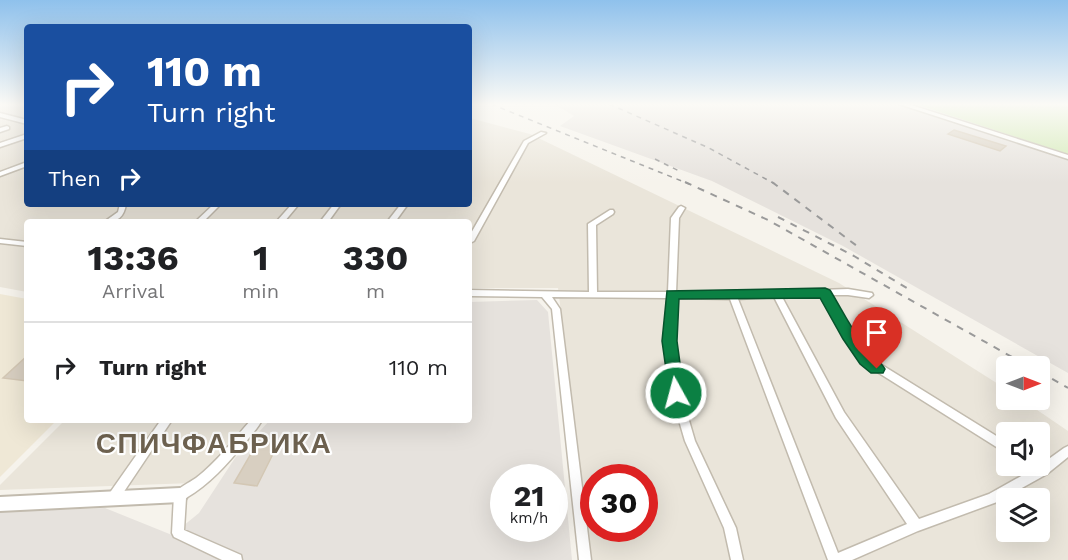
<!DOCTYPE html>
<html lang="en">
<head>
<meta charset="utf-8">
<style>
  :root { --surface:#fff; --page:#f6f6f6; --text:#202124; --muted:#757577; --line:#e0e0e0 }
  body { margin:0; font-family:"Work Sans",sans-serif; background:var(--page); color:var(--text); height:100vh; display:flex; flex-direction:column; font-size:22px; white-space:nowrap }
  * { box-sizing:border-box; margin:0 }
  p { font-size:20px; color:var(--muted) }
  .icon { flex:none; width:33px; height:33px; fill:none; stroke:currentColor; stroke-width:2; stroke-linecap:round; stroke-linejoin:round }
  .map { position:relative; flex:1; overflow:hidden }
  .panel { position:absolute; left:24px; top:219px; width:448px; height:204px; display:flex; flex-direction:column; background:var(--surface); border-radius:6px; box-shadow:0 6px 24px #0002 }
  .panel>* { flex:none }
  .top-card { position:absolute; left:24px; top:24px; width:448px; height:183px; border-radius:6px; box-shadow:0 6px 24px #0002; background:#1a4fa0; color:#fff; overflow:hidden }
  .needle { width:39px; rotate:90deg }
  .controls { position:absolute; left:996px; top:356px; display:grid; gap:12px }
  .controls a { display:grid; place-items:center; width:54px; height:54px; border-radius:6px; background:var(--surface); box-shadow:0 6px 24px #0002; font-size:30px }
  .speed { position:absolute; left:490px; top:464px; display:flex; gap:12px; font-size:30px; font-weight:700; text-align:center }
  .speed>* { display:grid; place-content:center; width:78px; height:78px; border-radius:50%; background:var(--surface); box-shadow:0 6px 24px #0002; line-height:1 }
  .speed small { font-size:15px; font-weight:400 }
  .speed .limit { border:9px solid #d22; background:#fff; color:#111 }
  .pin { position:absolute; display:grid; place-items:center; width:51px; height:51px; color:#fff; margin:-62px -26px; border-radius:50% 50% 50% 0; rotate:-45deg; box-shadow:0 0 6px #0007 }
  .pin .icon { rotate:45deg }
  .me { position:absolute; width:66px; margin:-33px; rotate:353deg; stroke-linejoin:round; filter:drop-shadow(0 0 4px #0008) }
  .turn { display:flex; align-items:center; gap:21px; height:126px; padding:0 24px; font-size:27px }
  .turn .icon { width:78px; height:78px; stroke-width:2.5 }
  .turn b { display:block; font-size:42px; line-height:51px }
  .then { display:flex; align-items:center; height:57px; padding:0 24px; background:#0003; gap:12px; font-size:22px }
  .eta { display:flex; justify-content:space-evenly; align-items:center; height:102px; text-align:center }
  .eta b { font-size:36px; font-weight:700; line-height:42px }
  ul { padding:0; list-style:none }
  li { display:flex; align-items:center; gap:18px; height:90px; padding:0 24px; border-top:2px solid var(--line) }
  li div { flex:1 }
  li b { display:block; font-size:22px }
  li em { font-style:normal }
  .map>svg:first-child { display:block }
  .residential { fill:#eae5da; fill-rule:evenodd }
  .industrial { fill:#e6e2dd; fill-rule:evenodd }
  .education { fill:#efe8d6 }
  .green { fill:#d2eab5 }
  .building { fill:#d8cfc1; stroke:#d3c7b4; stroke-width:1.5 }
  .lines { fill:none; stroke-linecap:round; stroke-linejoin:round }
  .minor-casing { stroke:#c2bbae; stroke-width:3 }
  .tertiary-casing { stroke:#c2bbae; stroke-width:4 }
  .minor { fill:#fff; fill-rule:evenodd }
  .tertiary { fill:#fff; fill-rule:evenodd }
  .rail-far1 { stroke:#9a9a9a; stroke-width:1.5; stroke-dasharray:5 5; stroke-linecap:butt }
  .rail { stroke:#9a9a9a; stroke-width:2; stroke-dasharray:7 7; stroke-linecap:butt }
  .route { fill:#0b8043; stroke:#07532c; stroke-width:1.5 }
  .labels { text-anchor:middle; stroke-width:4.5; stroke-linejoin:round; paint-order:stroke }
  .near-district-label { font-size:28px; font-weight:bold; letter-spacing:1.5px; fill:#6e6250; stroke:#fff }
</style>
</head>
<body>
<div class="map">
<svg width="1068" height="560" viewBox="0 0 1068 560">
  <rect width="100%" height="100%" fill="#f6f3ec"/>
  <path class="residential" d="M0 104H27V204H470V118L530 134 839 283 1006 389V399H1021L1068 431V560H591L558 288H470V222H27V292L0 287ZM1006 432H1040V465H1006ZM594 477H645V528H594ZM1006 498H1040V531H1006Z
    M65 420H249L193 483 0 490V485Z"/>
  <path class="industrial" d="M554 104H902L1068 159V373L843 246 712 181 560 126 574 116Z
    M537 300 548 312 572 560H0V512L105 508 172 535 199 513 235 458 270 420H470V302ZM504 477H555V528H504Z"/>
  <path class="education" d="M0 294 27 299V420H57L0 477Z"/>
  <path class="green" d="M915 104H1068V154Z"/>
  <path class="building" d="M954 130 1006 146 1000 151 948 134Z
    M27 356V381L3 378Z
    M260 438 280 440 257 486 234 483Z"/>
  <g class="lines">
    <defs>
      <path id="minor" d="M899 104H908L1068 155V159Z
        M0 113 27 120V124L0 117Z
        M7 126 9 127V129L0 132V128Z
        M541 132 546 133 528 143 474 241 470 243V235L524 141Z
        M27 134V138L0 147V143Z
        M27 162V166L0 176V172Z
        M120 204H126C124 217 118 222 104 222L118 212Z
        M214 204H221L203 222H195Z
        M292 204H299L284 222H276Z
        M334 204H341L328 222H320Z
        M401 204H408L395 222H387Z
        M681 206 685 208 679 218 676 293H733L848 289 872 293 873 295 869 298 848 295H831L851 333 869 357 1006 442V453L863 363 845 337 822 296 782 297 844 412 919 519 989 494 1039 466 1064 448 1068 446V457L1047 474 997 502 918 531 852 560H828L730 299 676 298 675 341 681 393 695 441 736 528 743 560H731L724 528 685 441 671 393 665 341 667 298 552 297 560 309 591 560H579L552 309 542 297 470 296V290L589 292 588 224 610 210H613L614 212 613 214 596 225 597 292H668L671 218 679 207ZM774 297 836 418 907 524 838 553 738 299Z
        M0 239 27 242V246L0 243Z
        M161 420H172L117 502 113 504 109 502 107 498 109 494Z
        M251 420H262C258 428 251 435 245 443 227 464 210 484 186 498L184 530 241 555 242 560H222L174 537 172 533 174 495C178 487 189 483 196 478 217 462 233 440 251 420Z"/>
      <path id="tertiary" d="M180 488 185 490 188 495 185 500 180 502 0 511V497Z"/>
    </defs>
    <use href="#minor" class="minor-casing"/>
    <use href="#tertiary" class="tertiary-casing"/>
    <use href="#minor" class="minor"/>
    <use href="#tertiary" class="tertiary"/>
    <path class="rail-far1" d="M491 104 689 184
      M609 104 709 148 775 184
      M655 159 681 172"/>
    <path class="rail" d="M685 182 768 220 1028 366
      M772 182 861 249
      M778 217 854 256 910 290
      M1040 372 1068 388"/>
  </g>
  <linearGradient id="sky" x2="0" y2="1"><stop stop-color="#8fc1ec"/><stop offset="0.57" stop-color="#fbfaf6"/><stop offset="1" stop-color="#fbfaf6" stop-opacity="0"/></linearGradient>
  <rect width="1068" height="183" fill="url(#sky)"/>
  <path class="route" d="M825 288 830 290C841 308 850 327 863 344 869 353 880 360 885 369L883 373H871L860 364 843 339 820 298 679 299 677 341 684 393 682 398H670L662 341 667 291Z"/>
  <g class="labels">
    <g class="near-district-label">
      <text x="214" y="453">СПИЧФАБРИКА</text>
    </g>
  </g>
</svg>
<div class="controls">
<a><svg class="needle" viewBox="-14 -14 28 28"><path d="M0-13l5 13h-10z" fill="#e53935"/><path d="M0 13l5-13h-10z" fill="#757577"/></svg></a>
<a><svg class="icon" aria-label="sound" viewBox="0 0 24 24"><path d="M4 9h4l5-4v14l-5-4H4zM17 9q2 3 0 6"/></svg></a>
<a><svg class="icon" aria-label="layers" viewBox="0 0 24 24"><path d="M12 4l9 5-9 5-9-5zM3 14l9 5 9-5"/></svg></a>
</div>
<div class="speed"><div>21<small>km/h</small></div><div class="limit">30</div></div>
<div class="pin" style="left:877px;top:369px;background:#d93025"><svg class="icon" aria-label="arrive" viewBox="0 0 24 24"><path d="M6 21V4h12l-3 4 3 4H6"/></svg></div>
<svg class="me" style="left:676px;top:393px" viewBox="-20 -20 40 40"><circle r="17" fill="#0b8043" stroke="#fff" stroke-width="3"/><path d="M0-11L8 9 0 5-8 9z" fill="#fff"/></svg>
<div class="top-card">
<div class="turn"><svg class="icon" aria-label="right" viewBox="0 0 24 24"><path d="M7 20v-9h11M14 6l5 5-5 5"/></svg><div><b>110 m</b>Turn right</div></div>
<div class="then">Then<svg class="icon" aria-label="right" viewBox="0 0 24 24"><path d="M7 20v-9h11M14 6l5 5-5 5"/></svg></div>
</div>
<section class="panel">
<div class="eta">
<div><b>13:36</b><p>Arrival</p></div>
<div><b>1</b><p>min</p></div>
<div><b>330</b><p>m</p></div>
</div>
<ul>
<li><svg class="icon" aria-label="right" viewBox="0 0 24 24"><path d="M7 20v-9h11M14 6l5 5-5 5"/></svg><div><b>Turn right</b></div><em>110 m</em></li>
</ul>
</section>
</div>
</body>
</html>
